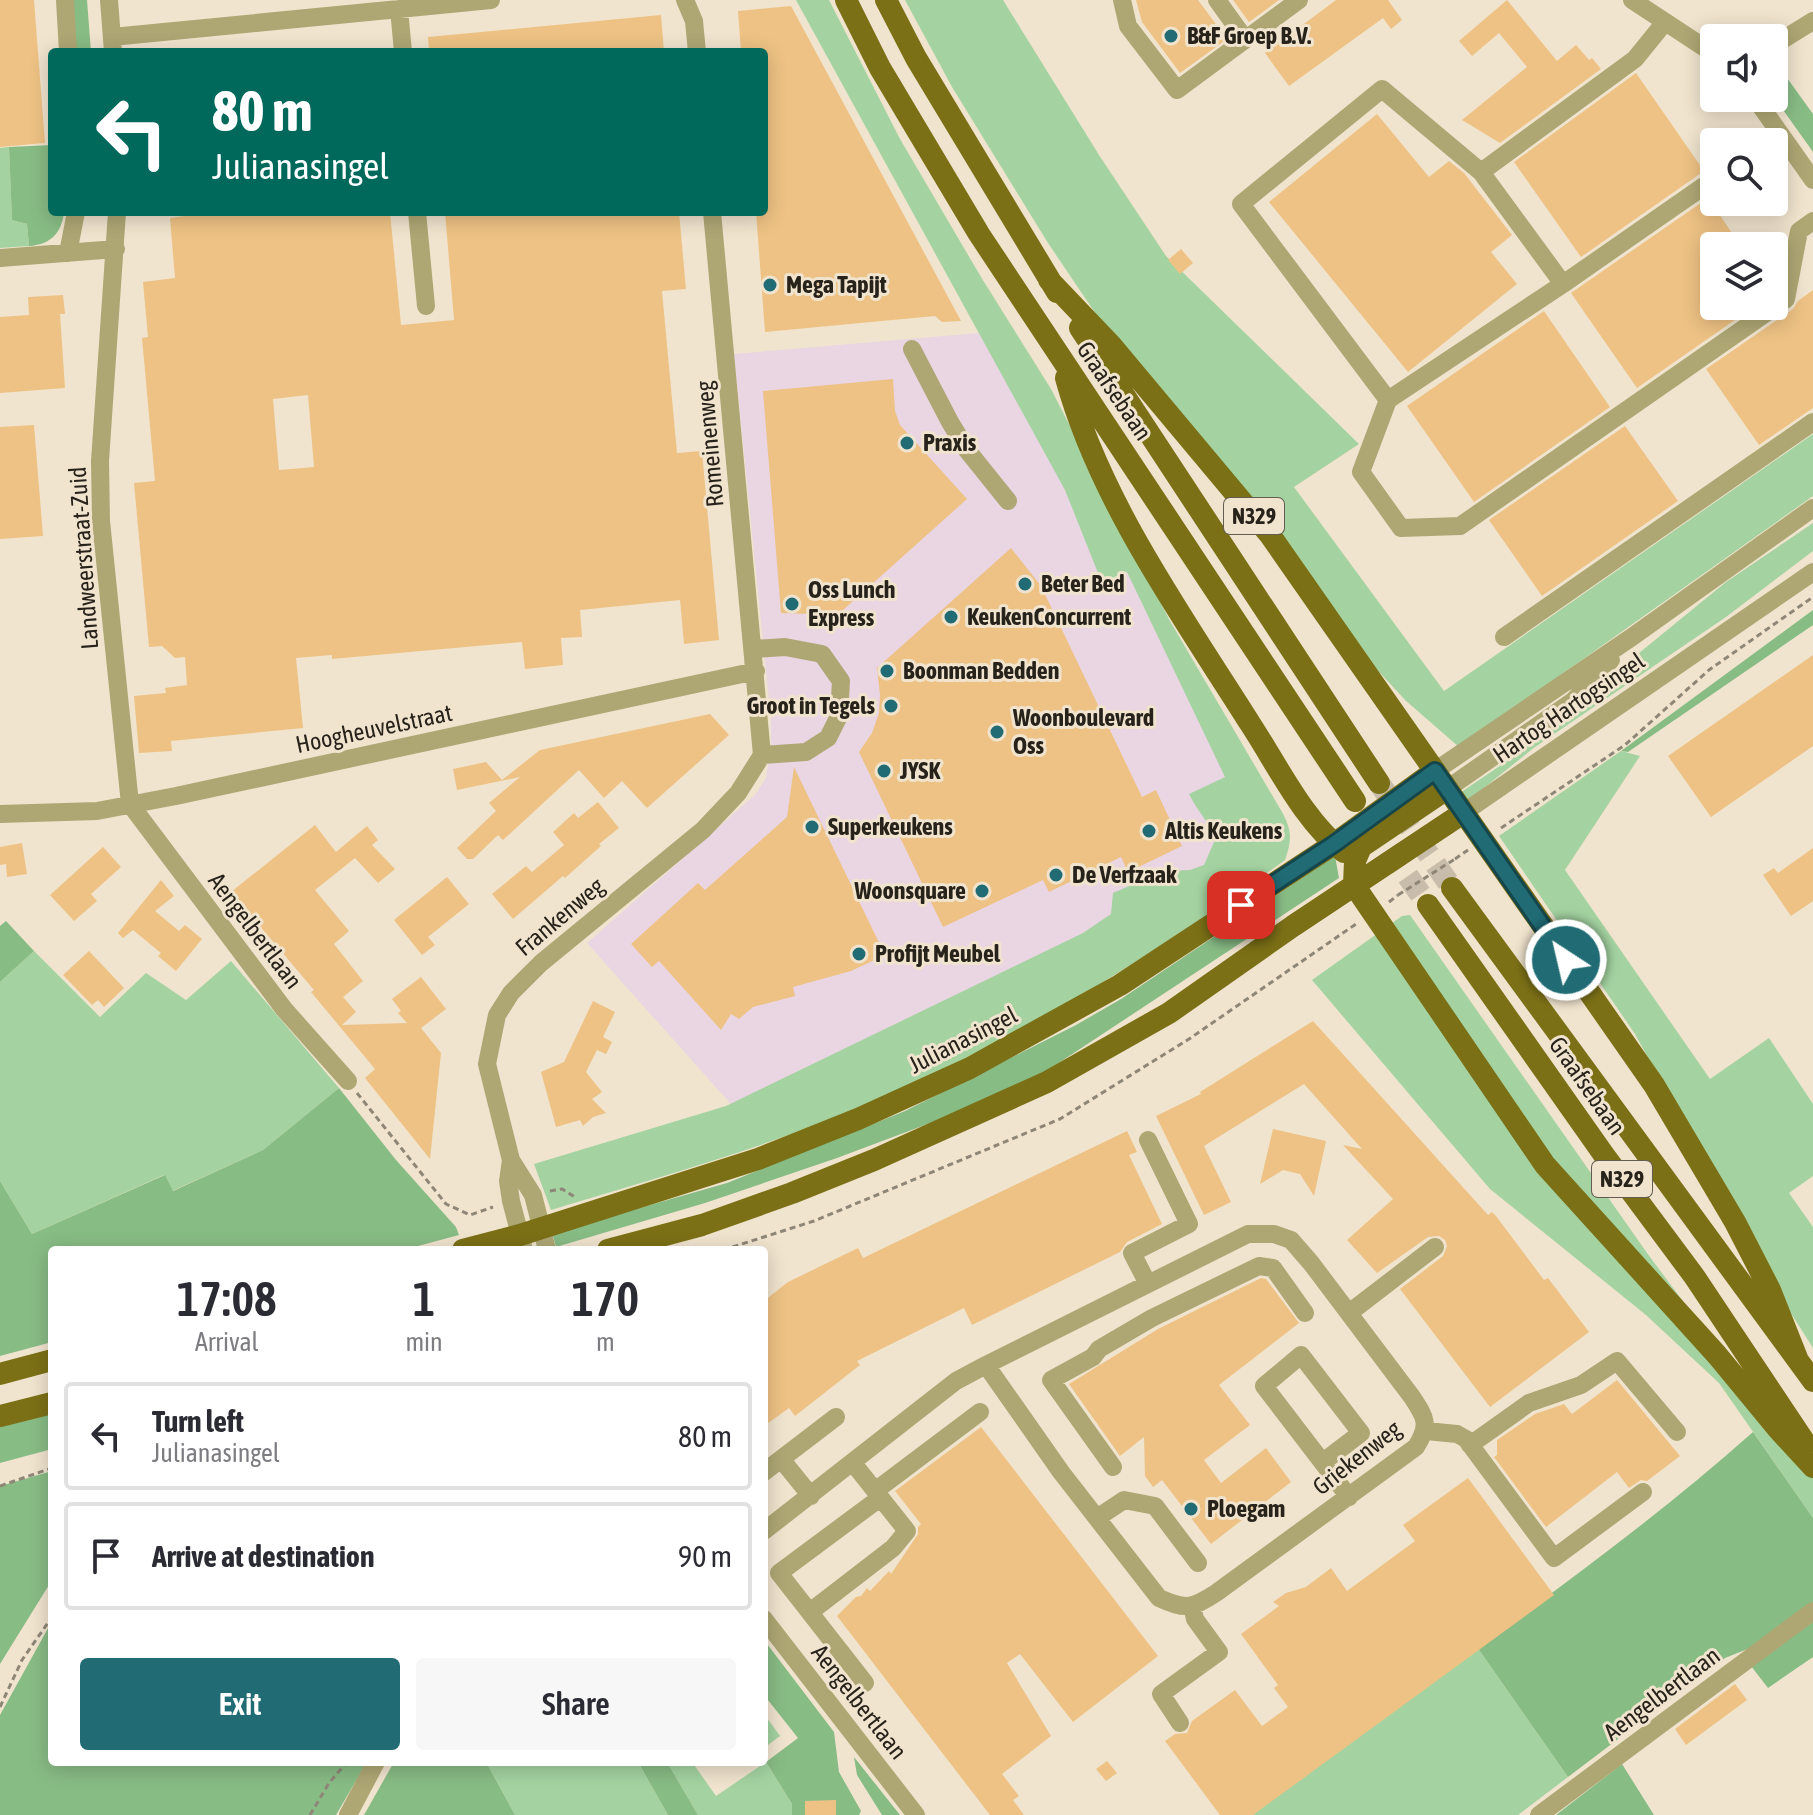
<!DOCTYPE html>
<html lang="en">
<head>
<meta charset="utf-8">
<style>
  :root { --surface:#fff; --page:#f7f7f7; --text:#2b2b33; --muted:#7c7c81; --line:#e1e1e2; --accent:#206b74 }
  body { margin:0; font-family:"Asap Condensed",sans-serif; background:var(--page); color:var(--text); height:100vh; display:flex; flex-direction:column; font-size:30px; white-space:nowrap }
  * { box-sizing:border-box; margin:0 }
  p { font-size:26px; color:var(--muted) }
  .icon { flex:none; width:44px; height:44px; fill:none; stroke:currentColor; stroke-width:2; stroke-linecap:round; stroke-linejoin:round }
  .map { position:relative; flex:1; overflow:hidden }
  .drawer { position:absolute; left:48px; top:1246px; width:720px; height:520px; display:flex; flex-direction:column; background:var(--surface); border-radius:8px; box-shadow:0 4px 20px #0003 }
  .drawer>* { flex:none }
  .top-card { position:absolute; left:48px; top:48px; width:720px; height:168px; border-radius:8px; box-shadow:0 4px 20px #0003; background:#00695c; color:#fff; overflow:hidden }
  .buttons { position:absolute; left:1700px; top:24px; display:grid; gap:16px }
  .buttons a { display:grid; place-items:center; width:88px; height:88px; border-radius:8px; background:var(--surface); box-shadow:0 4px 20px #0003; font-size:40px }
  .pin { position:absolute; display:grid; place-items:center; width:68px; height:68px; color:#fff; margin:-34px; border-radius:16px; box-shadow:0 4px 12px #0006 }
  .me { position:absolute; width:88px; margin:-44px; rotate:325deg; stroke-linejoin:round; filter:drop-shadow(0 0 6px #0008) }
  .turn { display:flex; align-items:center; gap:28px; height:168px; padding:0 32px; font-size:36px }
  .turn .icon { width:104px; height:104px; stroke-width:2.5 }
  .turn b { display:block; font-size:56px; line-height:68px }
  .eta { display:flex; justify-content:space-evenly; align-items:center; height:136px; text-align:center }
  .eta b { font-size:48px; font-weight:600; line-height:56px }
  .cta { display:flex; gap:16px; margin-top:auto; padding:16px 32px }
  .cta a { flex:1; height:92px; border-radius:8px; background:var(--accent); color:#fff; font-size:32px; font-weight:600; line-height:92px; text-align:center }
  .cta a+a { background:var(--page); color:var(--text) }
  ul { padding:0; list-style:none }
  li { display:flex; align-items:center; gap:24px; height:108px; margin:0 16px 12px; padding:0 16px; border:4px solid var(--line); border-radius:8px }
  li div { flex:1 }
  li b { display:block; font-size:30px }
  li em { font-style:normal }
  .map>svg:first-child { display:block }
  .commercial { fill:#ead5e2 }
  .green { fill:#a4d3a1 }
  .forest { fill:#88bc85 }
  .building { fill:#eec284; fill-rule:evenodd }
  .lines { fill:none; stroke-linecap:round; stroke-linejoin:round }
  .major-tunnel { stroke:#c8bdaa; stroke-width:22; stroke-dasharray:22 11; stroke-linecap:butt }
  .path { stroke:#8e8677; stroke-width:3; stroke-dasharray:6 4; stroke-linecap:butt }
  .minor { stroke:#aea774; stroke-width:18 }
  .major { stroke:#7c7016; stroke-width:22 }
  .path-bridge { stroke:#8e8677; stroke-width:3; stroke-dasharray:6 4; stroke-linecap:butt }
  .route-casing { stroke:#15464b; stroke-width:20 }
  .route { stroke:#206b74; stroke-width:14 }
  .poi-dot { fill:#206b74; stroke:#f0e4ce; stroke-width:3 }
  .labels { text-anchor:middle; stroke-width:6; stroke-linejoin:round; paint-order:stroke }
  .shield { fill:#f0e4ce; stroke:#635c50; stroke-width:2 }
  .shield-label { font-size:22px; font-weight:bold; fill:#27221a }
  .poi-label { font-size:24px; font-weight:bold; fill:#27221a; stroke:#f0e4ce; text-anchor:start }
  .street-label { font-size:24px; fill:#27221a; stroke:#f0e4ce }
</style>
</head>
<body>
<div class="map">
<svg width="1813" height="1815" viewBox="0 0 1813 1815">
  <rect width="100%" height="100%" fill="#f0e4ce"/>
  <path class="commercial" d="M979 333 1120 556 1268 811 1261 862 747 1122 587 943 755 795 766 778 771 745V720L734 354Z"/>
  <path class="green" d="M796 0H829L900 139 981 277 1051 389 1170 621 1282 812C1292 830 1292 840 1285 860 1151 957 1010 1046 856 1109 757 1150 653 1179 551 1210L534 1164 726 1106 1083 933 1111 914 1113 893 1164 871 1190 870 1204 865 1215 840C1209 821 1197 811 1189 794L1225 777 1127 572 1102 583 1065 490Z
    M905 0H1003L1099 155 1166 256 1359 444 1294 487 1444 691 1813 434V496L1459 747 1405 700 1360 651 1106 329 1048 243 952 87Z
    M9 147 12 220 27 224 29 246 0 248V148Z
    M1813 523V551L1726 617 1535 747 1465 803 1457 795 1507 761 1726 582Z
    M1621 751 1640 756 1565 870 1710 1079 1769 1038 1813 1104V1176L1789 1193 1813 1227V1348L1768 1277 1635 1034 1499 836Z
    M1410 915 1647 1253 1802 1461 1813 1478V1518L1719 1383 1646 1315 1490 1189 1312 980 1402 916Z
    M34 951 100 1017 146 973 186 1000 231 961 339 1088 263 1150 172 1191 164 1175 32 1234 0 1181V982Z
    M1477 1647 1568 1777 1518 1815H1243Z
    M764 1714 780 1736 764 1748Z
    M486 1762H638L668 1815H515Z
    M667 1762H692L716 1796 766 1762 792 1804V1815H698Z"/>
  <path class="forest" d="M69 0H87L91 52H72Z
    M1774 60 1813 114V152L1774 97Z
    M52 145V212H64C62 233 50 245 29 246L27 224 12 220 9 147Z
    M1813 610V625L1628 752 1621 751Z
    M1335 856 1339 878 1042 1074 933 1122 837 1158 705 1203 556 1247 552 1233 727 1183 905 1111 1076 1025 1121 999Z
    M6 921 34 951 0 982V926Z
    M339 1088 396 1160 456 1227 459 1235 403 1250H52V1342L0 1356V1181L32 1234 165 1175 173 1191 263 1150Z
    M52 1410V1449L0 1463V1424Z
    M1753 1432 1813 1518V1602L1750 1648 1725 1658 1568 1777 1477 1647C1571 1580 1665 1510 1753 1432Z
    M52 1471V1580L0 1664V1486Z
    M1813 1620V1657L1768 1688 1751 1666Z
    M52 1621V1762H367L336 1815H0V1715Z
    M764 1640 834 1732 839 1772 861 1811 859 1815H792V1804L766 1762 798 1738 764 1695Z
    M854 1757 900 1815H882L857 1775Z
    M394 1762H486L515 1815H364Z
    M638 1762H667L698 1815H668Z
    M1622 1764 1654 1815H1556Z"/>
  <path class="building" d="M0 0H34L45 143 0 147Z
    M1136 0H1198L1227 39 1180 73 1142 22Z
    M1233 0H1279L1249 22Z
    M1336 0H1388L1402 20 1391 29 1383 18 1289 86 1265 53Z
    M1507 0 1557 61 1576 45 1589 60 1592 58 1601 69 1500 143 1462 120 1527 67 1499 33 1472 56 1459 41Z
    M791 6 940 282 961 321 942 322 935 316 765 332 756 212H764V52H741L738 11Z
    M661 15 664 52H429L428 37Z
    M1636 73 1704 171 1581 257 1514 162Z
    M1377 114 1429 177 1449 161 1464 173 1512 235 1491 252 1517 284 1408 372 1269 202Z
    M1708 198 1741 246H1714V306H1755L1637 388 1571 293Z
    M191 212H390L401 325 454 320 445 212H679L686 289 662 291 677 453 702 451 719 640 684 644 680 600 580 610 582 637 561 638 563 665 525 669 522 642 332 659V655L296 658 303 728 171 741 172 751 139 753 134 696 166 693 165 688 187 685 185 657 175 658 162 646 149 647 134 483 155 481 142 338 148 337 143 282 175 278 170 218 191 215ZM308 395 314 467 279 470 273 399Z
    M1181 249 1193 263 1180 274 1168 260Z
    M1813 290V408L1759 445 1706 369 1793 309 1798 301Z
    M63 295 65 314H60L65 388 0 393V317L29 315 28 297Z
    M1544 311 1610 407 1474 502 1407 406Z
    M893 379 895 411 900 425 967 499 833 619 811 614 781 613 763 391Z
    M34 425 43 536 0 539V427Z
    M1625 426 1678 501 1542 596 1489 520Z
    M1011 548 1041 586 1142 797 1156 790 1182 846 1128 872 1121 857 1049 892 1043 880 943 927 859 752 872 733 879 713 880 695 877 668Z
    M1813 655V746L1711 817 1668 756Z
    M710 714 729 735 647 808 622 781 604 798 579 770 503 840 498 835 473 859H467L457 848 496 811 489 803 520 777 457 790 453 769 486 762 502 780 540 750Z
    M794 767 885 955 851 971 793 987 795 996 753 1007 739 1019 731 1014 721 1030 659 961 652 967 631 944 698 883 705 890 787 817Z
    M598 802 619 828 599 844 601 846 565 878 563 876 513 919 492 894 526 866 532 872 564 845 553 832 574 813 578 818Z
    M315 825 336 852 367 826 378 840 372 845 395 869 378 883 355 858 315 890 349 931 334 944 363 981 343 997 356 1012 342 1025 407 1023 398 1013 401 1011 392 999 421 977 446 1009 421 1028 441 1053 430 1159 365 1078 375 1069 311 992 314 990 231 892Z
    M22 843 27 874 7 877 6 864 0 865V847Z
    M103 847 121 867 91 894 97 901 74 921 50 895Z
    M1813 848V901L1791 916 1763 875 1774 868 1778 873Z
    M447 877 469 904 428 937 435 945 422 955 394 920Z
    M161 880 174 896 155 911 179 931 185 925 202 939 176 971 158 956 161 953 133 930 123 938 118 933Z
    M89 951 124 988 104 1007 98 1000 92 1005 63 975Z
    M593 1001 615 1012 603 1037 612 1042 606 1054 597 1050 586 1072 602 1092 592 1099 606 1113 593 1117 583 1126 580 1120 556 1127 541 1072 564 1062Z
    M1313 1021 1488 1215 1492 1212 1496 1216 1544 1280 1548 1278 1589 1332 1490 1407 1400 1289 1443 1256 1447 1246 1445 1240 1439 1236 1428 1237 1377 1273 1347 1240 1393 1199 1343 1145 1362 1149 1304 1084 1204 1146 1231 1202 1204 1215 1156 1116 1201 1094 1200 1092Z
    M1273 1129 1326 1141 1314 1196 1300 1174 1283 1170 1260 1184Z
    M1127 1131 1137 1152 1129 1155 1162 1224 1127 1242 1120 1252 972 1325 964 1308 857 1361 860 1365 795 1416 789 1408 764 1426V1301L788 1282 858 1248 863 1258Z
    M1261 1278 1266 1279 1299 1323 1219 1385 1250 1425 1204 1460 1221 1483 1266 1448 1291 1482 1211 1544 1162 1480 1153 1487 1145 1476 1144 1437 1120 1456 1069 1384 1158 1329Z
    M1617 1380 1680 1456 1647 1481 1641 1480 1629 1488 1617 1472 1546 1527 1494 1457 1497 1455V1440L1535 1414 1564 1404 1572 1414Z
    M981 1427 1158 1656 1073 1722 1020 1654 1007 1663 1051 1736 1002 1774 1019 1796 1013 1800 1024 1815H990L837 1616 856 1597 861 1596 867 1588 870 1591 889 1571 891 1574 918 1534V1527L921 1524 895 1491Z
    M1468 1478 1554 1595 1253 1815H1220L1165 1741 1175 1734 1187 1733 1192 1721 1235 1690 1262 1726 1288 1707 1274 1688 1278 1685 1241 1634 1279 1606 1273 1602 1286 1593 1306 1587 1331 1568 1347 1591 1415 1541 1403 1525Z
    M1735 1684 1747 1700 1686 1745 1675 1729Z
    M1107 1761 1117 1773 1106 1781 1096 1769Z
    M836 1800V1815H805V1801Z"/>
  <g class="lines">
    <path class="major-tunnel" d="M1379 783 1452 888
      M1370 822 1428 905"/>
    <path class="path" d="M1501 828 1625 745 1709 670 1813 597
      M1455 859 1468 850
      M1389 902 1398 895
      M357 1093 446 1204 470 1215 493 1207
      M550 1191 562 1189 575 1197
      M723 1250 814 1221 1060 1119 1189 1039 1356 924
      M0 1486 52 1468
      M0 1707 22 1660 52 1617
      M310 1815 329 1783 347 1762"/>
    <path class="minor" d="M65 0 68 52
      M109 0 113 52
      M685 0 694 21 697 52
      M1122 0 1128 26 1177 90 1299 0
      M1217 0 1245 39
      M1632 0 1714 54
      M399 9 403 52
      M1665 22 1635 59 1481 172 1382 89 1241 204 1388 400 1361 472 1401 528 1460 526 1786 299 1799 231 1813 221
      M112 37 491 0
      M1774 45 1813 21
      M1755 98 1813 180
      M1481 172 1563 284 1714 179
      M117 212 100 461 101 521 130 804 284 1009 348 1081
      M417 212 426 306
      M68 253 76 212
      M0 258 116 249
      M912 349 950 422 967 450 1008 501
      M1388 400 1563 284
      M1504 637 1813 422
      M754 649 785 647 822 654 841 681 839 716 828 738 806 752 762 755
      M1435 771 1632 637 1813 508
      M1447 789 1573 701 1611 660
      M1463 813 1813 572
      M0 814 97 811 176 796 756 671
      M511 1160 533 1195 547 1250
      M524 1250 511 1201 508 1181 511 1160 487 1064 497 1015 511 993 541 963 703 830 738 793 762 755 712 212
      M1148 1284 1132 1253 1189 1224 1148 1140
      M1349 1313 1435 1247
      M1426 1431 1457 1434 1466 1439 1554 1558 1643 1492
      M1470 1445 1529 1403 1581 1385 1617 1361 1677 1432
      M781 1459 811 1496
      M1323 1462 1361 1433 1301 1355 1264 1386 1349 1497
      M1113 1467 1051 1380 1093 1357 1099 1349 1152 1318 1259 1266 1273 1268 1305 1313
      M764 1472 836 1417
      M875 1491 980 1412
      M1097 1518 1124 1500 1155 1506 1198 1563
      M764 1531 956 1381 986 1365 1248 1234H1274L1291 1240 1311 1263 1412 1397C1426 1418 1430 1425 1416 1447L1216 1593C1191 1609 1186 1610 1159 1598L1061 1472 986 1365
      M810 1612 893 1548 907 1531 853 1463
      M764 1619 916 1815
      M865 1683 779 1573 880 1498
      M1180 1723 1161 1694 1219 1652 1195 1619 1192 1606
      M348 1815 376 1762
      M1539 1815 1813 1611"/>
    <path class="major" d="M846 0 880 68 979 234 1355 801
      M886 0 916 58 1057 292
      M1049 280 1111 345 1270 535 1654 1085 1735 1222 1770 1290 1797 1358
      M1080 328 1379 783
      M1066 378C1100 502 1183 617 1251 725 1279 768 1304 821 1344 852
      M1447 789 1361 847 1355 861 1354 885 1545 1165 1717 1355 1778 1429 1813 1467
      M1452 888 1813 1381
      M1428 905 1604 1155 1694 1276 1806 1444
      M463 1250 520 1235 758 1159 858 1119 970 1068 1120 985 1334 844 1435 771
      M608 1250 702 1225 792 1193 874 1160 1047 1082 1169 1013 1293 926 1463 813
      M0 1374 52 1360
      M0 1416 52 1403"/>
    <path class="path-bridge" d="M1398 895 1455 859"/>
  </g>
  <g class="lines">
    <defs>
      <path id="route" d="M1241 905 1334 844 1435 771 1566 960"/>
    </defs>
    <use href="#route" class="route-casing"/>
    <use href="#route" class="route"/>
  </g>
  <g class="poi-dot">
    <circle cx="1171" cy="36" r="8"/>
    <circle cx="770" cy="285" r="8"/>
    <circle cx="907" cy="443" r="8"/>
    <circle cx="1025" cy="584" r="8"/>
    <circle cx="792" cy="604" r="8"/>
    <circle cx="951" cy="617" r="8"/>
    <circle cx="887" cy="671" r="8"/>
    <circle cx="891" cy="706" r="8"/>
    <circle cx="997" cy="732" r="8"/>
    <circle cx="884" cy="771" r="8"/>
    <circle cx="812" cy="827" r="8"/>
    <circle cx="1149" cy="831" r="8"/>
    <circle cx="1056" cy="875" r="8"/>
    <circle cx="982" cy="891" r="8"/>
    <circle cx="859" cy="954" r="8"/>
    <circle cx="1191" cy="1509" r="8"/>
  </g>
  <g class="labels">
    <g class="shield">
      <rect x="1224" y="498" width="60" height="36" rx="6"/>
      <rect x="1592" y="1161" width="60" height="36" rx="6"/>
    </g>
    <g class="shield-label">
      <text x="1254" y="524">N329</text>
      <text x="1622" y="1187">N329</text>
    </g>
    <g class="poi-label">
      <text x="1187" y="44">B&amp;F Groep B.V.</text>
      <text x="786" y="293">Mega Tapijt</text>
      <text x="923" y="451">Praxis</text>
      <text x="1041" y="592">Beter Bed</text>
      <text x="808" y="598">Oss Lunch<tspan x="808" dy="28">Express</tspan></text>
      <text x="967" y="625">KeukenConcurrent</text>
      <text x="903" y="679">Boonman Bedden</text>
      <text x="875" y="714" text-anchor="end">Groot in Tegels</text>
      <text x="1013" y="726">Woonboulevard<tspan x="1013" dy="28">Oss</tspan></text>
      <text x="900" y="779">JYSK</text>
      <text x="828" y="835">Superkeukens</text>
      <text x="1165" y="839">Altis Keukens</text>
      <text x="1072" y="883">De Verfzaak</text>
      <text x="966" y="899" text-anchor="end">Woonsquare</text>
      <text x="875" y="962">Profijt Meubel</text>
      <text x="1207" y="1517">Ploegam</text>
    </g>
    <g class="street-label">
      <text transform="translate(1114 391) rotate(56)" y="8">Graafsebaan</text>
      <text transform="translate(710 444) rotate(-95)" y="8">Romeinenweg</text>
      <text transform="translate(84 558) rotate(-94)" y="8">Landweerstraat-Zuid</text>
      <text transform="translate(1569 708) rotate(-34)" y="8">Hartog Hartogsingel</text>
      <text transform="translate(374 729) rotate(-12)" y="8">Hoogheuvelstraat</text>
      <text transform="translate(560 917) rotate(-40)" y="8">Frankenweg</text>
      <text transform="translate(255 931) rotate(53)" y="8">Aengelbertlaan</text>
      <text transform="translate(963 1040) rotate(-27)" y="8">Julianasingel</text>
      <text transform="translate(1587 1086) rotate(55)" y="8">Graafsebaan</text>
      <text transform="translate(1357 1458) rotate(-38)" y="8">Griekenweg</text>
      <text transform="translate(1662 1694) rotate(-37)" y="8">Aengelbertlaan</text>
      <text transform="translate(859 1702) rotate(52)" y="8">Aengelbertlaan</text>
    </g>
  </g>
</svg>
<div class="buttons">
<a><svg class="icon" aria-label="sound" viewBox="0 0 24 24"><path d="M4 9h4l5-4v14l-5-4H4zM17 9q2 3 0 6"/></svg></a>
<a><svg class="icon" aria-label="search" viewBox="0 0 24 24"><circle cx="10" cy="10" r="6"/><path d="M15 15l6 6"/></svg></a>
<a><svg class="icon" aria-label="layers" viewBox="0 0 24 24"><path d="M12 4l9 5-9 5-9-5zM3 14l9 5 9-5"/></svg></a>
</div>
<div class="pin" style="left:1241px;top:905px;background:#d93025"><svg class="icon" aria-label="arrive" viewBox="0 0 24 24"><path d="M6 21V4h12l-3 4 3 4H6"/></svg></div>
<svg class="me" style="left:1566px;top:960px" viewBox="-20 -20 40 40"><circle r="17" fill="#206b74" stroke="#fff" stroke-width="3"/><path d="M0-11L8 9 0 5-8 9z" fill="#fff"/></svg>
<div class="top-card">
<div class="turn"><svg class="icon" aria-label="left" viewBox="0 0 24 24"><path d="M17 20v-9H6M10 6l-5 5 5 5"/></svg><div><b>80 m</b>Julianasingel</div></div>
</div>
<section class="drawer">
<div class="eta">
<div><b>17:08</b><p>Arrival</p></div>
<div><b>1</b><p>min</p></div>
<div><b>170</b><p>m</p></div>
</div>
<ul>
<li><svg class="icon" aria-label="left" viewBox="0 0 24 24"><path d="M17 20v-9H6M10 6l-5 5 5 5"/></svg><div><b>Turn left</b><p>Julianasingel</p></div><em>80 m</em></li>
<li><svg class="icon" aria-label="arrive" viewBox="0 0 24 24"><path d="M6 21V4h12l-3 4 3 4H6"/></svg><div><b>Arrive at destination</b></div><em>90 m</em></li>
</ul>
<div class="cta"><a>Exit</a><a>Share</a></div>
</section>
</div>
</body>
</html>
